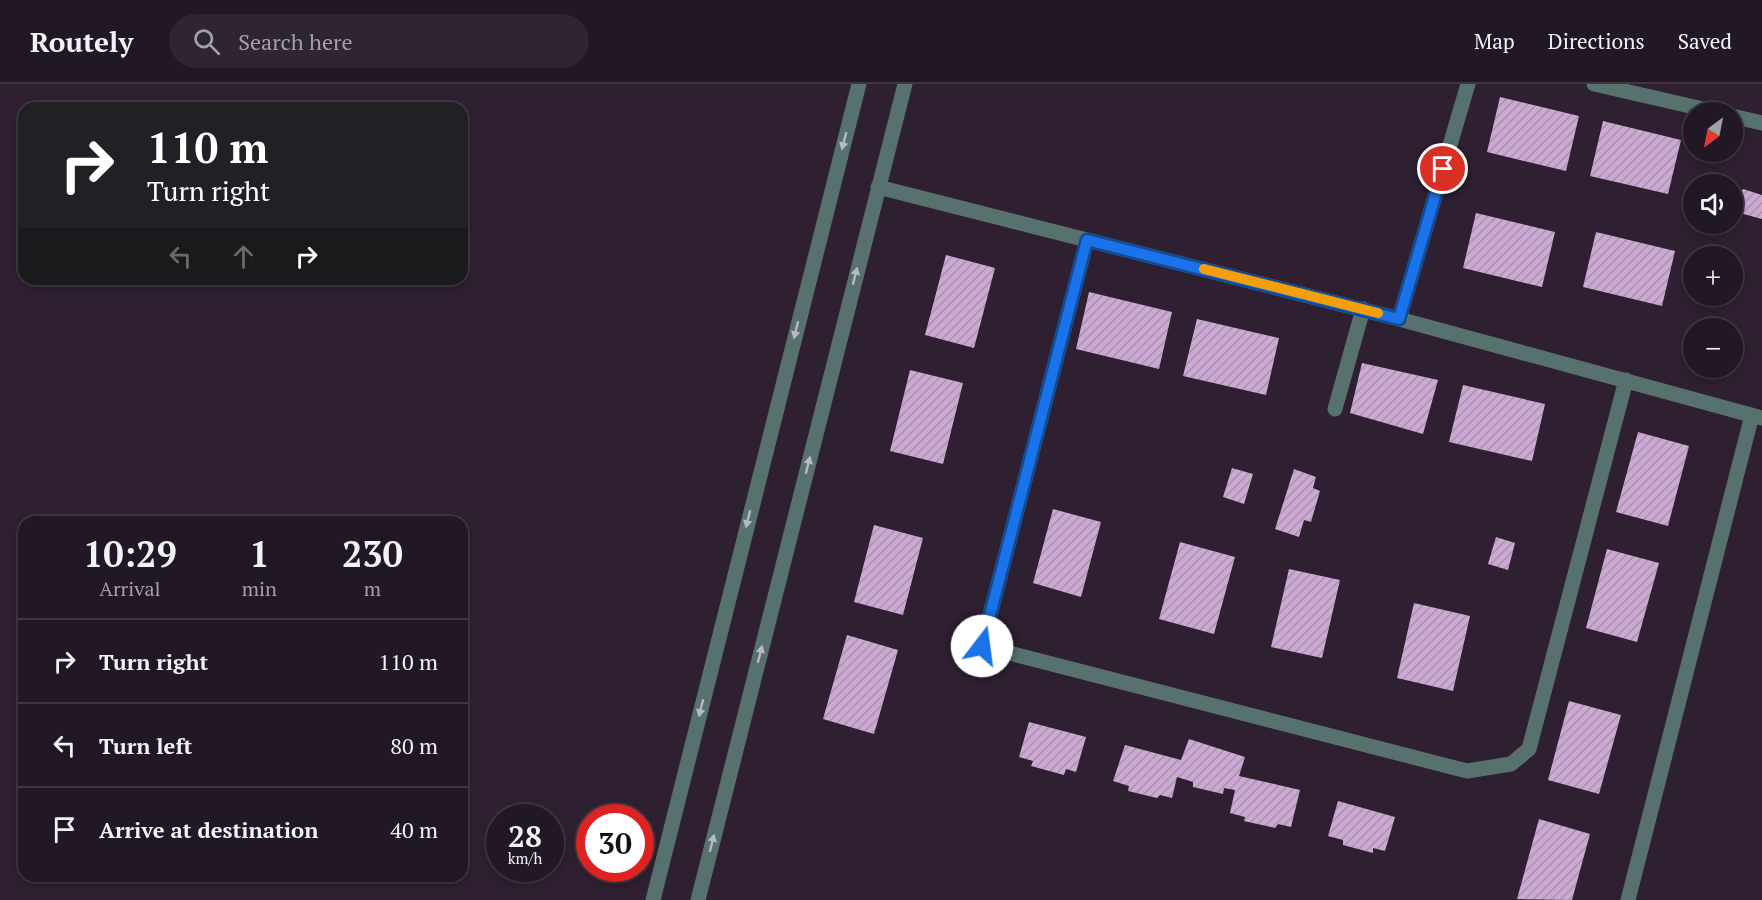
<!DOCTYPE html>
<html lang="en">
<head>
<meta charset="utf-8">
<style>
  :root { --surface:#221725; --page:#2e2432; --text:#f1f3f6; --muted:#a29fa7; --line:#3f3642 }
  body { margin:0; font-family:"PT Serif",serif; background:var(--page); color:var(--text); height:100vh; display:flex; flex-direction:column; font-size:22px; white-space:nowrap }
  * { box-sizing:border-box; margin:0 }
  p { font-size:20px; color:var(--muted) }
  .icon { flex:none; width:33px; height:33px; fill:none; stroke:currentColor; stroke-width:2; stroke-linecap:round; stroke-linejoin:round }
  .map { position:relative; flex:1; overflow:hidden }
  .details { position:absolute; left:18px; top:432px; width:450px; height:366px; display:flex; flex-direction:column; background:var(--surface); border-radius:18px; box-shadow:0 3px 9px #0003,0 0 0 2px var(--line) }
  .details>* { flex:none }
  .guide { position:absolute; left:18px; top:18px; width:450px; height:183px; border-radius:18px; box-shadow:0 3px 9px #0003,0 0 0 2px var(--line); background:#202124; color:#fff; overflow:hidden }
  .needle { width:39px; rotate:212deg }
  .controls { position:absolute; left:1683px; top:18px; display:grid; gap:12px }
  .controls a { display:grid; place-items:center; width:60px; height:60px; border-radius:50%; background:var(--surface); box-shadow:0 3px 9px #0003,0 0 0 2px var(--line); font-size:30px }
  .speed { position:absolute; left:486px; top:720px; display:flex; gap:12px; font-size:30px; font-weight:700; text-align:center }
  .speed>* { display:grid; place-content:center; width:78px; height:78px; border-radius:50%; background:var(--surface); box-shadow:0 3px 9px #0003,0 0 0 2px var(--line); line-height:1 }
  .speed small { font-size:15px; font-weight:400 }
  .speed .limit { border:9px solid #d22; background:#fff; color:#111 }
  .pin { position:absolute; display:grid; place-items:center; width:51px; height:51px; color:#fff; margin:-26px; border:3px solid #fff; border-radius:50%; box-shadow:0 2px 6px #0007 }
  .me { position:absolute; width:66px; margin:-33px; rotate:15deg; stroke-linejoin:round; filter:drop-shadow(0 0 4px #0008) }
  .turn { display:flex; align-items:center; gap:21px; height:126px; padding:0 30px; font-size:27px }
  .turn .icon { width:78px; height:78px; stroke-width:2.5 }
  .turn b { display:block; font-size:42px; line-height:51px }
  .lanes { display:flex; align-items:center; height:57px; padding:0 30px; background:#0003; justify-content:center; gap:30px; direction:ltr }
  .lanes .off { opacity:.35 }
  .eta { display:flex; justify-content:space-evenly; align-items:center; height:102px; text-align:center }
  .eta b { font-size:36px; font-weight:800; line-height:42px }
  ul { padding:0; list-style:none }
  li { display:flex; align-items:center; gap:18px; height:84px; padding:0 30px; border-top:2px solid var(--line) }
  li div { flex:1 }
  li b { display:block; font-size:22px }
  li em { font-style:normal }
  header { display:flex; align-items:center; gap:36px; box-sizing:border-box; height:84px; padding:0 30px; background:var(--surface); border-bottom:2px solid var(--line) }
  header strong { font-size:28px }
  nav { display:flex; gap:33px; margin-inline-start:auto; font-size:21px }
  .search { width:420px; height:54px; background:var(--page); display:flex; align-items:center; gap:15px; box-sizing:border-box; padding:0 21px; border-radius:33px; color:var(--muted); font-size:22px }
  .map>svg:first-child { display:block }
  .building { fill:url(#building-hatch) }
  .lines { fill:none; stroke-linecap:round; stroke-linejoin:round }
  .minor { stroke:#57726e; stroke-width:15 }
  .oneway { fill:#b6bbc1 }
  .route-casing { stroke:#114b97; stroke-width:15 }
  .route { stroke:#1a73e8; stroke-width:10 }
  .slow { stroke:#f59e0b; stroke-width:10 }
</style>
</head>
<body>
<header>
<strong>Routely</strong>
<div class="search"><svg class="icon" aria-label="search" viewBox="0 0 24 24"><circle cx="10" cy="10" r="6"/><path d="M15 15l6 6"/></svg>Search here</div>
<nav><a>Map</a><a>Directions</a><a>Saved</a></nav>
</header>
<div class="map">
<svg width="1762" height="816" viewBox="0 0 1762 816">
  <defs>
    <pattern id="building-hatch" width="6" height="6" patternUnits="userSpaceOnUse" patternTransform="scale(1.5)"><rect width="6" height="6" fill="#cca9d3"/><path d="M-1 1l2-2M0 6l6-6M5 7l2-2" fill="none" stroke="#ac90b1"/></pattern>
  </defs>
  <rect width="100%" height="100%" fill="#2e1f31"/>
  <path class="building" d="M1500 13 1579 32 1566 87 1487 68Z
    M1603 37 1681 56 1668 110 1590 92Z
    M1743 105 1762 111V135L1736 128 1732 133V107L1739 110Z
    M1476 129 1555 148 1542 203 1463 184Z
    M1596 148 1675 167 1662 222 1583 203Z
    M946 171 995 184 974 264 925 251Z
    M1089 208 1172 228 1159 285 1076 265Z
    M1197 235 1279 254 1266 311 1183 292Z
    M1362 279 1438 296 1423 350 1350 329Z
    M910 286 963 299 943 380 890 367Z
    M1463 301 1545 320 1532 377 1449 358Z
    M1638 348 1689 362 1668 442 1616 428Z
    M1232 384 1253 390 1244 420 1223 413Z
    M1294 385 1316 393 1313 404 1320 407 1311 438 1304 436 1299 453 1275 445Z
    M1053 425 1101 438 1081 513 1033 499Z
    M874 441 923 454 903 531 854 518Z
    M1496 453 1515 459 1508 486 1488 480Z
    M1180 458 1235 473 1214 550 1159 535Z
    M1607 465 1659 479 1637 558 1586 544Z
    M1289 485 1340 496 1322 574 1271 563Z
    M1414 519 1470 532 1453 607 1397 594Z
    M847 551 898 566 874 650 823 635Z
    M1569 617 1621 631 1599 710 1548 696Z
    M1029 638 1086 653 1076 688 1066 685 1064 691 1031 682 1033 677 1019 673Z
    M1189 655 1245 673 1239 692 1300 706 1291 743 1278 740 1275 744 1244 737 1245 733 1230 729 1235 706 1224 704 1223 710 1193 703V698L1177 693 1172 714 1160 711 1157 714 1128 707 1129 702 1113 697 1125 661 1181 676Z
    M1338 717 1395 733 1385 767 1373 764V769L1343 761V756L1328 752Z
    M1539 735 1590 750 1572 816 1517 815Z"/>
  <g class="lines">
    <path class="minor" d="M1594 0 1716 28
      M1732 32 1762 39
      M878 103 1399 235 1762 334
      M1087 156 982 562 1467 687 1511 680 1529 665 1626 296
      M1399 235 1468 0
      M1335 325 1363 225
      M653 816 859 0
      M698 816 905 0
      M1628 816 1752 331"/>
  </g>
  <defs><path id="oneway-solid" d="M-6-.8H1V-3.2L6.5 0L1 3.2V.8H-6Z" transform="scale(1.5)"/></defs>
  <g class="oneway">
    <use href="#oneway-solid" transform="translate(844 57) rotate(105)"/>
    <use href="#oneway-solid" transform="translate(855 192) rotate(-76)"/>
    <use href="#oneway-solid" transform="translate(796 246) rotate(104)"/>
    <use href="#oneway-solid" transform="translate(808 381) rotate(-76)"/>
    <use href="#oneway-solid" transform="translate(748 435) rotate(104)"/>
    <use href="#oneway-solid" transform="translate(760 570) rotate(-76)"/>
    <use href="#oneway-solid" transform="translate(701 624) rotate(104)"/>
    <use href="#oneway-solid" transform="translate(712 759) rotate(-76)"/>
  </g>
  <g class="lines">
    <defs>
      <path id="route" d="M982 562 1087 156 1399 235 1443 85"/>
    </defs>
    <use href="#route" class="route-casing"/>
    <use href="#route" class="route"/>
    <path class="slow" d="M1204 185 1378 229"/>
  </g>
</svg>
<div class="controls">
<a><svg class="needle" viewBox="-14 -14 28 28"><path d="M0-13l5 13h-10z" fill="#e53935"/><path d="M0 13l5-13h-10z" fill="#a29fa7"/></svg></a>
<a><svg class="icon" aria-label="sound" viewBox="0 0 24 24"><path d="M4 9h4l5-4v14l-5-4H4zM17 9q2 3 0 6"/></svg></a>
<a>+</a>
<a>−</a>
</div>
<div class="speed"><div>28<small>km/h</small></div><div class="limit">30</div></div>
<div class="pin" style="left:1443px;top:85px;background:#d93025"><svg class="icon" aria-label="arrive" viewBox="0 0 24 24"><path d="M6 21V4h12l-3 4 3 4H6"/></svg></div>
<svg class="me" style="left:982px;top:562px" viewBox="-20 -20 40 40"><circle r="19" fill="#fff"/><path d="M0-13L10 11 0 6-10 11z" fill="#1a73e8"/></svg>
<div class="guide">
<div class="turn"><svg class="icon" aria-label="right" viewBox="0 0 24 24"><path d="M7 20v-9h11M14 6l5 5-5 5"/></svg><div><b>110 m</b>Turn right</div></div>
<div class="lanes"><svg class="icon off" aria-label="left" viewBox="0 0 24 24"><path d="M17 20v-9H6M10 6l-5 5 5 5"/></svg><svg class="icon off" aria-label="ahead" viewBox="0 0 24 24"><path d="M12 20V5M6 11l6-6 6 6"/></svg><svg class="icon" aria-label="right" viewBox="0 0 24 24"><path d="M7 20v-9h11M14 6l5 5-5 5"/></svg></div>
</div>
<section class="details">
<div class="eta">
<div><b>10:29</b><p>Arrival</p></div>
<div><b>1</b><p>min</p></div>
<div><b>230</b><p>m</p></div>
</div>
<ul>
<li><svg class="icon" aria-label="right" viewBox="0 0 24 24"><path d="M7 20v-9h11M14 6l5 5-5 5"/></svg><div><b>Turn right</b></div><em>110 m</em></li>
<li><svg class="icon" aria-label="left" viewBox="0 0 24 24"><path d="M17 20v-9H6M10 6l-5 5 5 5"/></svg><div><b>Turn left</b></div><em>80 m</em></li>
<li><svg class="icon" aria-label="arrive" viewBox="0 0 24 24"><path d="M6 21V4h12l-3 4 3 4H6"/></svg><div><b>Arrive at destination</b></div><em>40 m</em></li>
</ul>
</section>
</div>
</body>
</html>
